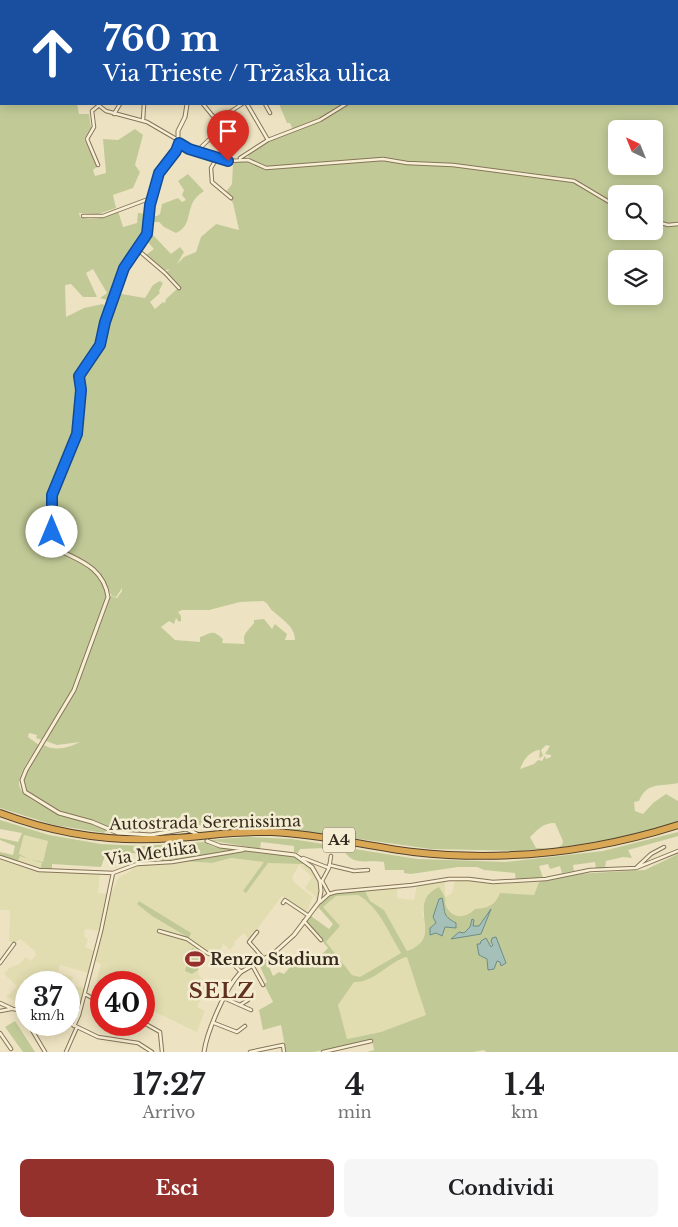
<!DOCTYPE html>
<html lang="it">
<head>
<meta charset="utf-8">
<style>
  :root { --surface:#fff; --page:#f6f6f6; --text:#202124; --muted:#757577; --accent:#94312c }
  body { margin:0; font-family:"Libre Baskerville",serif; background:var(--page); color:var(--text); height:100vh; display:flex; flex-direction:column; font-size:19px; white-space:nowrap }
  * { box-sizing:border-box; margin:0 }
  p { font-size:16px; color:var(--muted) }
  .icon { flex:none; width:28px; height:28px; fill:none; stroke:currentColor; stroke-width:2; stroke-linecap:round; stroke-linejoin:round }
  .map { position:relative; height:1052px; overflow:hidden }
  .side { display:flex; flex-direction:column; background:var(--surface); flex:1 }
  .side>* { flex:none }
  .banner { position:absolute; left:0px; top:0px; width:679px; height:105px; box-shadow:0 2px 12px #0003; background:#1a4fa0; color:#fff; overflow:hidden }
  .needle { width:32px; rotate:317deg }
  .buttons { position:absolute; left:608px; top:120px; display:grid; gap:10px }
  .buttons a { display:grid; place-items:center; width:55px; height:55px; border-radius:8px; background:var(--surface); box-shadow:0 2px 12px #0003; font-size:25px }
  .speed { position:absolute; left:15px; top:971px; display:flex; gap:10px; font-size:25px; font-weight:700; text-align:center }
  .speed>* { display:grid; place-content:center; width:65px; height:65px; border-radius:50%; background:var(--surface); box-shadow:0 2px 12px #0003; line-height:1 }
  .speed small { font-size:12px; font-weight:400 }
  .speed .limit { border:8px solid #d22; background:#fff; color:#111 }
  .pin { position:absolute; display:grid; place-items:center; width:42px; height:42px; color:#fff; margin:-51px -21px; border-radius:50% 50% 50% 0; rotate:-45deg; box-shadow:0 0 5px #0007 }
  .pin .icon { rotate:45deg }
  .me { position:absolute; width:55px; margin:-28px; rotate:0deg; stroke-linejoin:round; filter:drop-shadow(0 0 4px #0008) }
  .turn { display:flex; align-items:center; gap:18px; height:105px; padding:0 20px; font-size:22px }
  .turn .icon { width:65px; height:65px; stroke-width:2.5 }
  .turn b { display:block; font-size:35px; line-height:42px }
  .eta { display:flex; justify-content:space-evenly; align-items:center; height:85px; text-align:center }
  .eta b { font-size:30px; font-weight:700; line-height:35px }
  .action { display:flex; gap:10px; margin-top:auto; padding:10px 20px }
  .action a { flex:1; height:58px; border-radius:8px; background:var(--accent); color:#fff; font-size:20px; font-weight:700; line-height:58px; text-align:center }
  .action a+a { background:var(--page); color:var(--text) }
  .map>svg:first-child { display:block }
  .farmland { fill:#e2ddb0; fill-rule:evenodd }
  .green { fill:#c1ca97; fill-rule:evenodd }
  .water { fill:#a5bfb9; stroke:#6c8d87 }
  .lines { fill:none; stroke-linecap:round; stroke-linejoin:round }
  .minor-casing { stroke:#86745a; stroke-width:4.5 }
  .tertiary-casing { stroke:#86745a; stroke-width:5 }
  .motorway-casing { stroke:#54422e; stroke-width:8 }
  .minor { stroke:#f8f0d5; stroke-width:2.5 }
  .tertiary { stroke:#f8f0d5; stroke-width:3 }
  .motorway { stroke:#daa855; stroke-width:6 }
  .route-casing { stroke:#114b97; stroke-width:12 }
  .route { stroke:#1a73e8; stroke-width:9 }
  .labels { text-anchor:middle; stroke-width:5; stroke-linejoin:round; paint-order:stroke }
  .shield { fill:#f4edd2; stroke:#6f6554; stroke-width:1 }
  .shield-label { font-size:15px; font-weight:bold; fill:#362b1e }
  .street-label { font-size:16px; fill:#362b1e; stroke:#f4edd2 }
  .poi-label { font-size:16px; font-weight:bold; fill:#362b1e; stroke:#f4edd2; text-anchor:start }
  .district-label { font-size:21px; font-weight:bold; letter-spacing:1px; fill:#62311e; stroke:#f4edd2 }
</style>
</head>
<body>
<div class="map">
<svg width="678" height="1052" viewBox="0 0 678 1052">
  <rect width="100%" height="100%" fill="#ede3c2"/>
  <path class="farmland" d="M24 835 48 841 43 862H39L43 863 40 869 18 861Z
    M0 858 41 872 100 873 98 893 108 894 99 931 85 929 84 936 88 939 85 947 94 951 88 973 60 965 58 973 73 977 71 985 85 988 81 1003 69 999V982H26V1004L6 997 17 986 4 974 9 968 20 964 25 957 31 961 36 955 35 951 20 939 15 943 9 941 10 910H0Z
    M231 858 265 862 243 891 268 863H296L310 868 316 874 320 889 319 896 310 912 316 899 315 896 305 888 312 877 299 865 292 878 295 883 313 897 307 912 282 896 249 940 244 933 234 942 235 944 230 950 223 944 218 956 205 950 188 967 192 974 198 970 199 975 207 985 197 1007 205 1011 197 1032 144 1007V982H101V989L95 986 101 964 94 961 110 896 119 877 129 872 136 865 182 861 212 863ZM139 901 190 933 189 938 152 916 137 904Z
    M455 880H469L499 884 539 882 534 895 500 894 497 901 489 908 475 909 469 915 459 917 452 914 445 904 439 888 431 891 424 901 422 914 426 922V935L421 945 407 951 384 910 370 901 365 893V891L397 888V898L414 900 417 885 445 881V897L452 893Z
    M358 895 369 903 381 916 401 953 360 977 352 975 326 942 340 926 322 907 336 896Z
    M408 957 426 1015 381 1032 346 1039 338 1005 354 981H365L393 963Z"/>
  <path class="green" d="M124 0H678V783C661 787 647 781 639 801L634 802 635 811 643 814 653 803 666 794 678 801V822L636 835 557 848 562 845 563 841 555 823C542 823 538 830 530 837L536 848H547L521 851 431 849 309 832 243 828 226 831 232 828 225 821 224 817C212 819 207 825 195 826L187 816H181L172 824 166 823C156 831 143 832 130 832 117 831 106 825 94 821 77 816 23 804 23 782 23 770 36 754 42 744 54 752 68 748 80 742L57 745 46 741V737L78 684 109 598 111 596 117 598 122 591V588L116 597 112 596 91 564 56 546 52 540 54 524 53 493 76 440 81 390 79 376 100 345 113 298 116 293 145 298 153 285 160 281 163 283 159 291 160 293 150 302 155 309 163 302 165 303 166 299 178 288 164 274 170 269 163 271 146 255 154 249 146 240 148 236H154L171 254 180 247 184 252 177 264 184 257 196 252 201 237 216 224 239 230 233 203 225 193 232 184 233 164 242 159 251 160 247 155 258 146 293 130 290 123H287L279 104H678V1ZM616 129H654V166H616ZM616 194H654V231H616ZM616 259H654V296H616ZM263 601C269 603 269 609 274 612 283 620 295 627 295 640H285L287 634 275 624 272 629 264 619 254 620V623C249 630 241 634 245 644L222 643 223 639C212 629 212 633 200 637V642L175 640 161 627 169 621 174 624 176 618 179 622 181 621V616L178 612 182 610H209L240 602ZM546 745 550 746 545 754 551 755V757L546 759 545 756 542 761 538 760 534 764 520 769C523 760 531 750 540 750L539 758 543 756 541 750Z
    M0 93 1 104H77L79 114H89L91 128 84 139 98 166 93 170 95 176 106 173 103 139 118 140 135 129 143 135 135 165 140 172 133 188 113 195 116 208 98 214 79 213 80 217C92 222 106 217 118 211L123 227 137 223 138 213 147 214 146 232 141 243 124 264 114 289 111 290 113 292 110 301 100 298 107 293 93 269 86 273 97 297H83L71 284 65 285 66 317 84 308 103 304 107 309 98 344 78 374 80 387 75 436 51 493 50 512 53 528 49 541H45L49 542C55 560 105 557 106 600L73 689 42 740 36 738 37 735 29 733 28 737 39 745C32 756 20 770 19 783 18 805 89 820 108 829L104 833 54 825 0 808Z
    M188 174 204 191C201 193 197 196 195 199 186 211 192 226 176 233L164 227 159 222H151V216H157L160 214 162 204 178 198 182 202 186 200 182 195 184 190 178 181Z
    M0 820 49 835 101 844 142 846 204 842 214 847 239 849 203 857 159 861V855H144L132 853 126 856 107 850 101 867 52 864V870L40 869 42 863 20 856 18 861 0 855V852L13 855 15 846 0 840V838L18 842 22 833 0 829ZM24 835 48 841 43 862 29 859 19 854Z
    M678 832V836L675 837 628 850 632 858 623 857 606 861 605 868H596L595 862 573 865 574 871 562 873 560 866 550 869 548 864 539 866 543 878 516 881 515 873 484 870 477 867H458L411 874 404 873V870H385L384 862C368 859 354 867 344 851L325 848 300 849 298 853 294 852V846L261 842 260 849 209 840 248 837 292 839 417 859 506 862 603 851Z
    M247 850C276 854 296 849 316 874L303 864 268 863 246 893 243 891 264 862 231 858 212 863 182 861Z
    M678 854V1052H486L484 1050 474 1052H367L374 1050 372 1040 314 1052H286L281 1025 263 1030 259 1010 273 1002 264 984 267 982 259 964 266 960 273 976 279 972 284 974 298 958 309 968 328 948 306 922 311 916 329 929 333 924 318 907 329 896 335 893 365 891 370 901 384 910 407 951C447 937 403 904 439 887 441 891 444 894 445 898 446 903 444 901 446 906 453 920 466 918 475 909 488 908 495 906 500 893L534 895 539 882 575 874 645 870ZM358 895C380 908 388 932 401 953L360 977 352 975 326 942 340 926 323 907 336 896ZM407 957 426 1015 381 1032 347 1039 338 1005 354 982C374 983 388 962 407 957Z
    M139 901 191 933 189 938 152 916 137 904Z
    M192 948 204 952 198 970 192 974 185 971Z
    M15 1021 35 1052H23L5 1027Z"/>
  <path class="water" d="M442 898C446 912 441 915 456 923V928L445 927 442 936 436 933 430 935V928L436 923 433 917 439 899Z
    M491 909 481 934 451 939 459 932 464 933 470 927 472 919 474 920 473 926H479Z
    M496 937 506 963 501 966 500 962 497 961 494 969 488 970 487 959 479 955 477 944H480L481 941 486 938 491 947 493 945 491 942 492 938Z"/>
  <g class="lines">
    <defs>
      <path id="minor" d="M220 0V1
        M64 1 65 0
        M662 1 672 0
        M0 56H1
        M0 92 1 91
        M97 104 106 111 147 122 178 140
        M203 104 212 115 242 143
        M247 104 268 140
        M265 104 270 113
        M98 106 92 111 94 127 87 139 98 165
        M114 114 120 104
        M143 120 144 104
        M218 120 242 104
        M179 143 189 149 228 161 248 160 266 168 383 159 407 163 453 165 574 181 616 206
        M197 151 224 125
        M217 158 211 168 212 182 231 198
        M240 158 268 140 320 120 346 104
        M83 216H103L151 198
        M654 221 668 225 678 224
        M138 250 165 273 179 288
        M0 857 39 870 113 873 137 864 172 862 243 850
        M303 858 329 868
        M329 865 354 871 368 870
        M637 867 651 854 664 847
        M329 894 322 881 329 868 331 856
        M320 902 329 894 336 892 412 885 449 879H469L493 882 546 879 590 870 636 868 678 851
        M283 903 285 900 309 916
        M304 921 321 940
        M159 931 187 939 207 953 232 963 241 972
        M257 932 249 942 264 959
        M0 963 14 944
        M252 965 263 985
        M85 994 101 1003
        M224 998 251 1010
        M0 1003 13 1009 26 1011
        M240 1005 248 1000
        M19 1010 26 1021
        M0 1011 11 1009
        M69 1023 98 1037 138 1043 152 1052
        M144 1023 160 1032 162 1052
        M214 1023 237 1032 245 1026
        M29 1025 45 1052
        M74 1026 79 1015 101 931 113 873
        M0 1033 11 1049
        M66 1052 77 1027
        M250 1052 283 1045 284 1052
        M323 1052 371 1041"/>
      <path id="tertiary" d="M59 0 60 1
        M187 104 185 117 178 131V149L159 173 151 198 147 236 123 268 105 322 100 345 79 376 81 390 77 434 52 495 53 524 50 540C56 558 102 556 108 597L74 690 26 770 22 780 25 792 59 813 92 822 118 833 151 835 186 829 197 834
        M204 1052C207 1031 226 987 241 972L274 953 294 935 319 902 321 891 320 881 312 867 295 855 220 846 207 841"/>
      <path id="motorway" d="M0 813C56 834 114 843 174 838 206 836 239 831 272 832 320 834 366 846 413 852 503 862 593 852 678 825"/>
    </defs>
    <use href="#minor" class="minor-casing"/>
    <use href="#tertiary" class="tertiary-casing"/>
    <use href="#motorway" class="motorway-casing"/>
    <use href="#minor" class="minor"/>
    <use href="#tertiary" class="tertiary"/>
    <use href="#motorway" class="motorway"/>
  </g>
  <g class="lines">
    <defs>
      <path id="route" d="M52 532V495L77 434 81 390 79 376 100 345 105 322 124 268 147 234 150 205 159 173 176 151 179 143 189 149 228 161"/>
    </defs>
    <use href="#route" class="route-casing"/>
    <use href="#route" class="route"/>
  </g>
  <defs>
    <symbol id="stadium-bare" viewBox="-9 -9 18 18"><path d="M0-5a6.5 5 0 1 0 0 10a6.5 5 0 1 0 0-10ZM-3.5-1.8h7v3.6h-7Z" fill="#94312c" stroke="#f4edd2" stroke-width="2.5" paint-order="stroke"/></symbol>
  </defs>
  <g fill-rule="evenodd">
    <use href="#stadium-bare" x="181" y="945" width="28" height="28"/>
  </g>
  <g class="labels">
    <rect class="shield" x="323" y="827.5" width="32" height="25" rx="4"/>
    <g class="shield-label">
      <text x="339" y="845">A4</text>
    </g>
    <g class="street-label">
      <text transform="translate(205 822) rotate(-1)" y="6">Autostrada Serenissima</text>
      <text transform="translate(151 853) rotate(-8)" y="6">Via Metlika</text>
    </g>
    <g class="poi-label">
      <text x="210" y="965">Renzo Stadium</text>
    </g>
    <g class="district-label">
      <text x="222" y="998">SELZ</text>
    </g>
  </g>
</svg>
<div class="buttons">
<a><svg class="needle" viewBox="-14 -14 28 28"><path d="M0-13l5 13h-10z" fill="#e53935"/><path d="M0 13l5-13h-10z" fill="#757577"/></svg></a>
<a><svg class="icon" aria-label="search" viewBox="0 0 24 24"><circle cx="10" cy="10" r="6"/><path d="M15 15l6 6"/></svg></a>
<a><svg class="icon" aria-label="layers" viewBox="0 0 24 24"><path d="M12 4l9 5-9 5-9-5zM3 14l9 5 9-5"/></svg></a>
</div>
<div class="speed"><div>37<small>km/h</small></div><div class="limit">40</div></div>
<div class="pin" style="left:228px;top:161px;background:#d93025"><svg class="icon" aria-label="arrive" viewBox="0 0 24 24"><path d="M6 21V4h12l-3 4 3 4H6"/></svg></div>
<svg class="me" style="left:52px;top:532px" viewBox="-20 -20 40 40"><circle r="19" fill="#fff"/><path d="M0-13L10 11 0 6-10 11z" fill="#1a73e8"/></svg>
<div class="banner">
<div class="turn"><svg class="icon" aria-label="ahead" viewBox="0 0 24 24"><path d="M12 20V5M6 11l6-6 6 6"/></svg><div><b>760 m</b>Via Trieste / Tržaška ulica</div></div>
</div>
</div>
<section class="side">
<div class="eta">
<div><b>17:27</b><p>Arrivo</p></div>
<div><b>4</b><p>min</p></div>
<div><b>1.4</b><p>km</p></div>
</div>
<div class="action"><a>Esci</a><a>Condividi</a></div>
</section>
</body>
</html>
